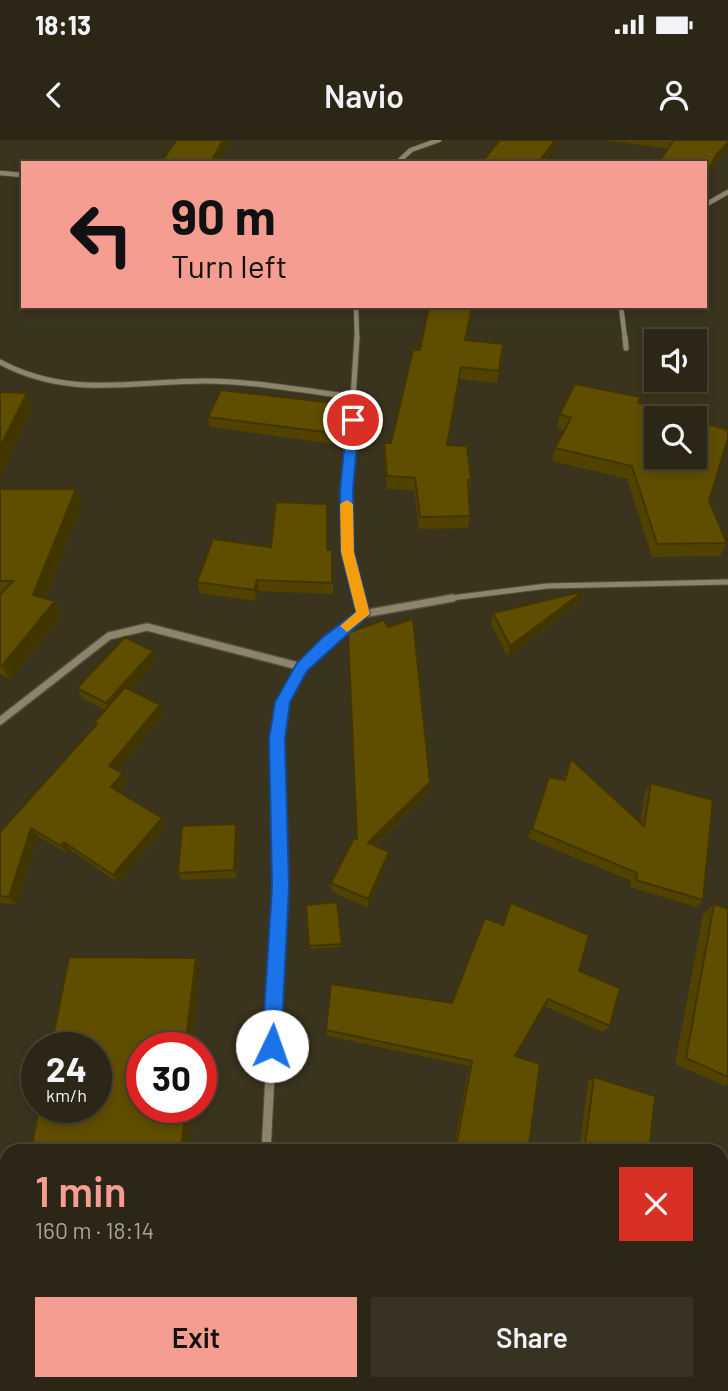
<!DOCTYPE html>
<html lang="en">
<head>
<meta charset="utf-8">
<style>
  :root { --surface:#2c2616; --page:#383223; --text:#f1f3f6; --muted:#a6a5a1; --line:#484335; --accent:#f59d90 }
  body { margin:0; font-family:Barlow,sans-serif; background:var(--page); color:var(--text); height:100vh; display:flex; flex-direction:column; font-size:26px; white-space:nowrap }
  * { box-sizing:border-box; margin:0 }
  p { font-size:23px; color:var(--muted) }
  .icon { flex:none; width:38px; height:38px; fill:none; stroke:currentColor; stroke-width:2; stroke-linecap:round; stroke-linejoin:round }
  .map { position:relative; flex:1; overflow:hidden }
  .drawer { position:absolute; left:0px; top:1004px; width:728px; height:247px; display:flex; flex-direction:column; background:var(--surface); border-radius:21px 21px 0 0; box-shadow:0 4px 10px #0003,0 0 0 2px var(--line) }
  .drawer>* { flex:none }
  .guide { position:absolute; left:21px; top:21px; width:686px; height:147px; border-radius:0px; box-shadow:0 4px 10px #0003,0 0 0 2px var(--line); background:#f59d90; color:#111; overflow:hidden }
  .fabs { position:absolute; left:644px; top:189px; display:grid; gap:14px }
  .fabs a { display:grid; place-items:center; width:63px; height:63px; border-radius:0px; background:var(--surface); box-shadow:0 4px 10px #0003,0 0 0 2px var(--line); font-size:35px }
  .speed { position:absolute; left:21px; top:892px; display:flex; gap:14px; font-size:35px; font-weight:700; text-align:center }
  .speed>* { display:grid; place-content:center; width:91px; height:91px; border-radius:50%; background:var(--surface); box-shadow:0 4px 10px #0003,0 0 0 2px var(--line); line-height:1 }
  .speed small { font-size:18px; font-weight:400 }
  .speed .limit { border:10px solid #d22; background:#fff; color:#111 }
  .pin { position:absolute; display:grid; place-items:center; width:60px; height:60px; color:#fff; margin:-30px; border:4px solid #fff; border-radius:50%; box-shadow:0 2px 7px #0007 }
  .me { position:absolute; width:77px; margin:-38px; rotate:3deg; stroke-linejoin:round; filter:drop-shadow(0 0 5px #0008) }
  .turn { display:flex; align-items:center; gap:24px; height:147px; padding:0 35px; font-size:32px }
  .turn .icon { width:91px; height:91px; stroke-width:2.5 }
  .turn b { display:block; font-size:49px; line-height:60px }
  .round { display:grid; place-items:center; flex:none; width:74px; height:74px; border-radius:0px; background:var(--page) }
  .head { display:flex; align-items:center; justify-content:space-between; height:119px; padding:0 35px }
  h1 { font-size:42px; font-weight:600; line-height:52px; color:var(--accent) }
  .primary-button { display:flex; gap:14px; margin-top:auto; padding:14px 35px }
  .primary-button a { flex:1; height:80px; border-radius:0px; background:var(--accent); color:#111; font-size:28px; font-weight:600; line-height:80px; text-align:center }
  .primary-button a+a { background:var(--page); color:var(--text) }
  .status { display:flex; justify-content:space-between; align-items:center; height:49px; padding:0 35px; background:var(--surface); direction:ltr }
  .status svg { height:19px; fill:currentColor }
  header { display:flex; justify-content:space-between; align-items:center; height:91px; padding:0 35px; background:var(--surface); font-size:32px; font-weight:600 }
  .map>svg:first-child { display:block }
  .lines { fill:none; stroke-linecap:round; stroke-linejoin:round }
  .minor-far3-casing { stroke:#544f3b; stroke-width:6 }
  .minor-far2-casing { stroke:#544f3b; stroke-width:7 }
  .minor-far1-casing { stroke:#544f3b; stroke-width:10 }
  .minor-casing { stroke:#544f3b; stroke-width:11 }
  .minor-far3 { stroke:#8c846b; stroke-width:4.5 }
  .minor-far2 { stroke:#8c846b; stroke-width:5 }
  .minor-far1 { stroke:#8c846b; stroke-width:7 }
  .minor { stroke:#8c846b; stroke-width:9 }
  .wall { fill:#524200 }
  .shaded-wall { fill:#423600 }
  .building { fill:#5f4d00; stroke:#423600; stroke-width:2 }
  .route { fill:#1a73e8; stroke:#114b97; stroke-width:2 }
  .slow { fill:#f59e0b }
</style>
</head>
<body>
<div class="status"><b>18:13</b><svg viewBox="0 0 49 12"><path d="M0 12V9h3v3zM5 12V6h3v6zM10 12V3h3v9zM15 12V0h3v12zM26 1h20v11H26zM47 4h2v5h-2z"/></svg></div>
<header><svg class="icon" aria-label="back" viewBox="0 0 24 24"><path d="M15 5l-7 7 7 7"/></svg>Navio<svg class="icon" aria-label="person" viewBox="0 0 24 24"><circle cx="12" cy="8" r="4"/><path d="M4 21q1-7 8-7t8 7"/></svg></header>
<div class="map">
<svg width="728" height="1251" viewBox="0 0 728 1251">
  <rect width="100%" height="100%" fill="#3a331d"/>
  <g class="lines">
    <defs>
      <path id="minor-far3" d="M397 23 411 10 439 0
        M0 33 23 35
        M705 65 728 52
        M356 166 357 199
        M621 166 625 199"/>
      <path id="minor-far2" d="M357 197 347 350V412L359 459
        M625 197 626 208
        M0 222C69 259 132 241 205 241 255 241 305 251 355 257
        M443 459 547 446 728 442"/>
      <path id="minor-far1" d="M359 458 363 474
        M0 581 109 496 147 487 302 527
        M277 802 280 747 277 599 282 562 302 527 328 501 363 474 453 458"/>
      <path id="minor" d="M266 1012 277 800
        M248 1251 249 1244"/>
    </defs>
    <use href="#minor-far3" class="minor-far3-casing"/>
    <use href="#minor-far2" class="minor-far2-casing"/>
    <use href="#minor-far1" class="minor-far1-casing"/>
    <use href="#minor" class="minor-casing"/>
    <use href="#minor-far3" class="minor-far3"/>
    <use href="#minor-far2" class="minor-far2"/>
    <use href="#minor-far1" class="minor-far1"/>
    <use href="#minor" class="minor"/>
  </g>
  <path class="wall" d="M606 0H728L713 26 668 9Z
    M473 166 466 200 499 231 497 243 460 239 448 305 471 340 469 352 470 376 468 388 419 389 414 350 387 349 384 315V303H391L420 210Z
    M638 263 709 361 727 403 720 416 652 417 627 339 552 321 555 308 564 290 557 288 560 274Z
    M343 274 340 305 210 287 208 277Z
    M0 349H76L82 364 45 459 62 475 11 540 0 534Z
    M271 407 328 410 333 421V454L259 451 256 461 200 453 197 442Z
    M584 451 581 461 508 517 491 484 493 473Z
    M156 521 131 550 164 575 118 630 128 642 120 652 166 687 118 743 71 710 68 714 38 696 17 764 0 763V692L95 586 94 583 105 570 82 558 77 548Z
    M571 619 640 683 645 652 651 643 703 760 696 767 630 747 631 741 528 698 549 637 563 640Z
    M430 642 428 653 375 706 388 721 368 768 332 752 331 743 357 699Z
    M239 692 237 738 182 740 178 733Z
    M337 762 342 807 310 809 309 806Z
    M511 763 579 831 610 886 603 892 544 866 515 916 528 1012H453L469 926 327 896 326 890 452 863 502 785Z
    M714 764 728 769V944L724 946 675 924 703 774Z
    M196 818 201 825 142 968H192L187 1011 41 1012 31 1010Z
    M594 937 649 1012H579L588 941Z
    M662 1244H721L728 1251H663Z"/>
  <path class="shaded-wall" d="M223 0H230L218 23H210Z
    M555 0H561L545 23H538Z
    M728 3V11L713 26 705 40V35L717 14Z
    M461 227 460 239 446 318 447 305Z
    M27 253 33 268 0 338V307Z
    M342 264 343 274 340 305V294Z
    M76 349 82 364 41 470 33 455Z
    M257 440 259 451 256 461 254 450Z
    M584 451 581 461 508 517 510 506Z
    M55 461 62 475 11 540 2 526Z
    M153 511 156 521 111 573 106 563Z
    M160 565 164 575 114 635 109 626Z
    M123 633 128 642 117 656 111 647Z
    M430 642 428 653 367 713 368 703Z
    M162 678 166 687 118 743 113 735Z
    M236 684 239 692 237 738 234 730Z
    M31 688 38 696 17 764 9 757Z
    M64 702 71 710 68 714 61 706Z
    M389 712 388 721 368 768V759Z
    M196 818 201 825 192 908H185Z
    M186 968H192L187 1011 181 1008Z
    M7 1180V1218L0 1221Z"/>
  <path class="building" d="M176 0H223L210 23H161Z
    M500 0H555L538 23H481Z
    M674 0H728V3L717 14 705 35V23H658Z
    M429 166H472L465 200 503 204 499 231 461 227 447 305 467 306 471 340H468L470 376 420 377 415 338 387 336 384 303H391L413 210H420Z
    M575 244 640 257 638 263 689 278H656V317H695V280L728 290V298L709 361 727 403 657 404 632 326 555 308 571 278 560 274Z
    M221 250 342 264 340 294 208 277Z
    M0 252 27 253 0 307Z
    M0 349H76L33 455 55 461 2 526 0 525V455L13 441H0Z
    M276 362 327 364V410H332V443L257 440 254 450 197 442 213 399 271 407Z
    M584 451 510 506 493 473Z
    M413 479 430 642 368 703 389 712 368 759 331 743 354 698 357 699 348 493 384 480 388 487Z
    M125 497 153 511 106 563 77 548Z
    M125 547 160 565 109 626 123 633 111 647 162 678 113 735 64 702 61 706 31 688 9 757 0 756V692L97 584 94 583Z
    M571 619 644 686 651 643 713 660 703 760 636 740 637 733 532 689 549 637 565 640Z
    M236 684 234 730 178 733 182 686Z
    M337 762 342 804 309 806 306 765Z
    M511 763 589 795 579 831 620 848 610 886 548 859 515 916 540 924 528 1012H455L472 921 326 890 331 844 452 863 485 778 503 785Z
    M714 764 728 769V937L686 918Z
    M69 817 196 818 185 908H142V968H186L181 1008 31 1010 39 968H96V908H51Z
    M594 937 655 956 649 1012H584Z
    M0 1059H7V1180L0 1220Z
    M721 1089 728 1094V1251H671V1244H721Z"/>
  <path class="route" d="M353 277 359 280 353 350 354 412 370 474 307 531 290 562 285 599 289 747 281 906 278 913 272 916 265 913 262 906 272 747 269 599 275 562 297 523 323 497 356 472 341 412 340 350 347 280Z"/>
  <path class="slow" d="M347 360 353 364 354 412 370 474 347 492 340 486 356 472 341 412 340 364Z"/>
</svg>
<div class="fabs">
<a><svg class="icon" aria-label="sound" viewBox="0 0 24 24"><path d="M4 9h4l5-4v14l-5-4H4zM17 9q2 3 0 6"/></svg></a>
<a><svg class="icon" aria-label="search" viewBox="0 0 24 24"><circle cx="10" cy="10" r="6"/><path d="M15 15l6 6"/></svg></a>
</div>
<div class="speed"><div>24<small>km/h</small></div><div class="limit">30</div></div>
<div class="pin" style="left:353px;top:280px;background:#d93025"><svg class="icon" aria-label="arrive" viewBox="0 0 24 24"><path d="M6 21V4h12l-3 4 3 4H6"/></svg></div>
<svg class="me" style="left:272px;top:906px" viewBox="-20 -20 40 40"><circle r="19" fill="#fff"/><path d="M0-13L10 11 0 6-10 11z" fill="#1a73e8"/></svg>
<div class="guide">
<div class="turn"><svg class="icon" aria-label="left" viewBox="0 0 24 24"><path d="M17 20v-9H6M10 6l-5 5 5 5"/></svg><div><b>90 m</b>Turn left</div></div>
</div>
<section class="drawer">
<div class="head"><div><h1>1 min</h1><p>160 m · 18:14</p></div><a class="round" style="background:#d93025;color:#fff"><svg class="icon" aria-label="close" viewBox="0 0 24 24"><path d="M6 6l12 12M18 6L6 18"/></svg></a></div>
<div class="primary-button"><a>Exit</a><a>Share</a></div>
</section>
</div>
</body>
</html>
